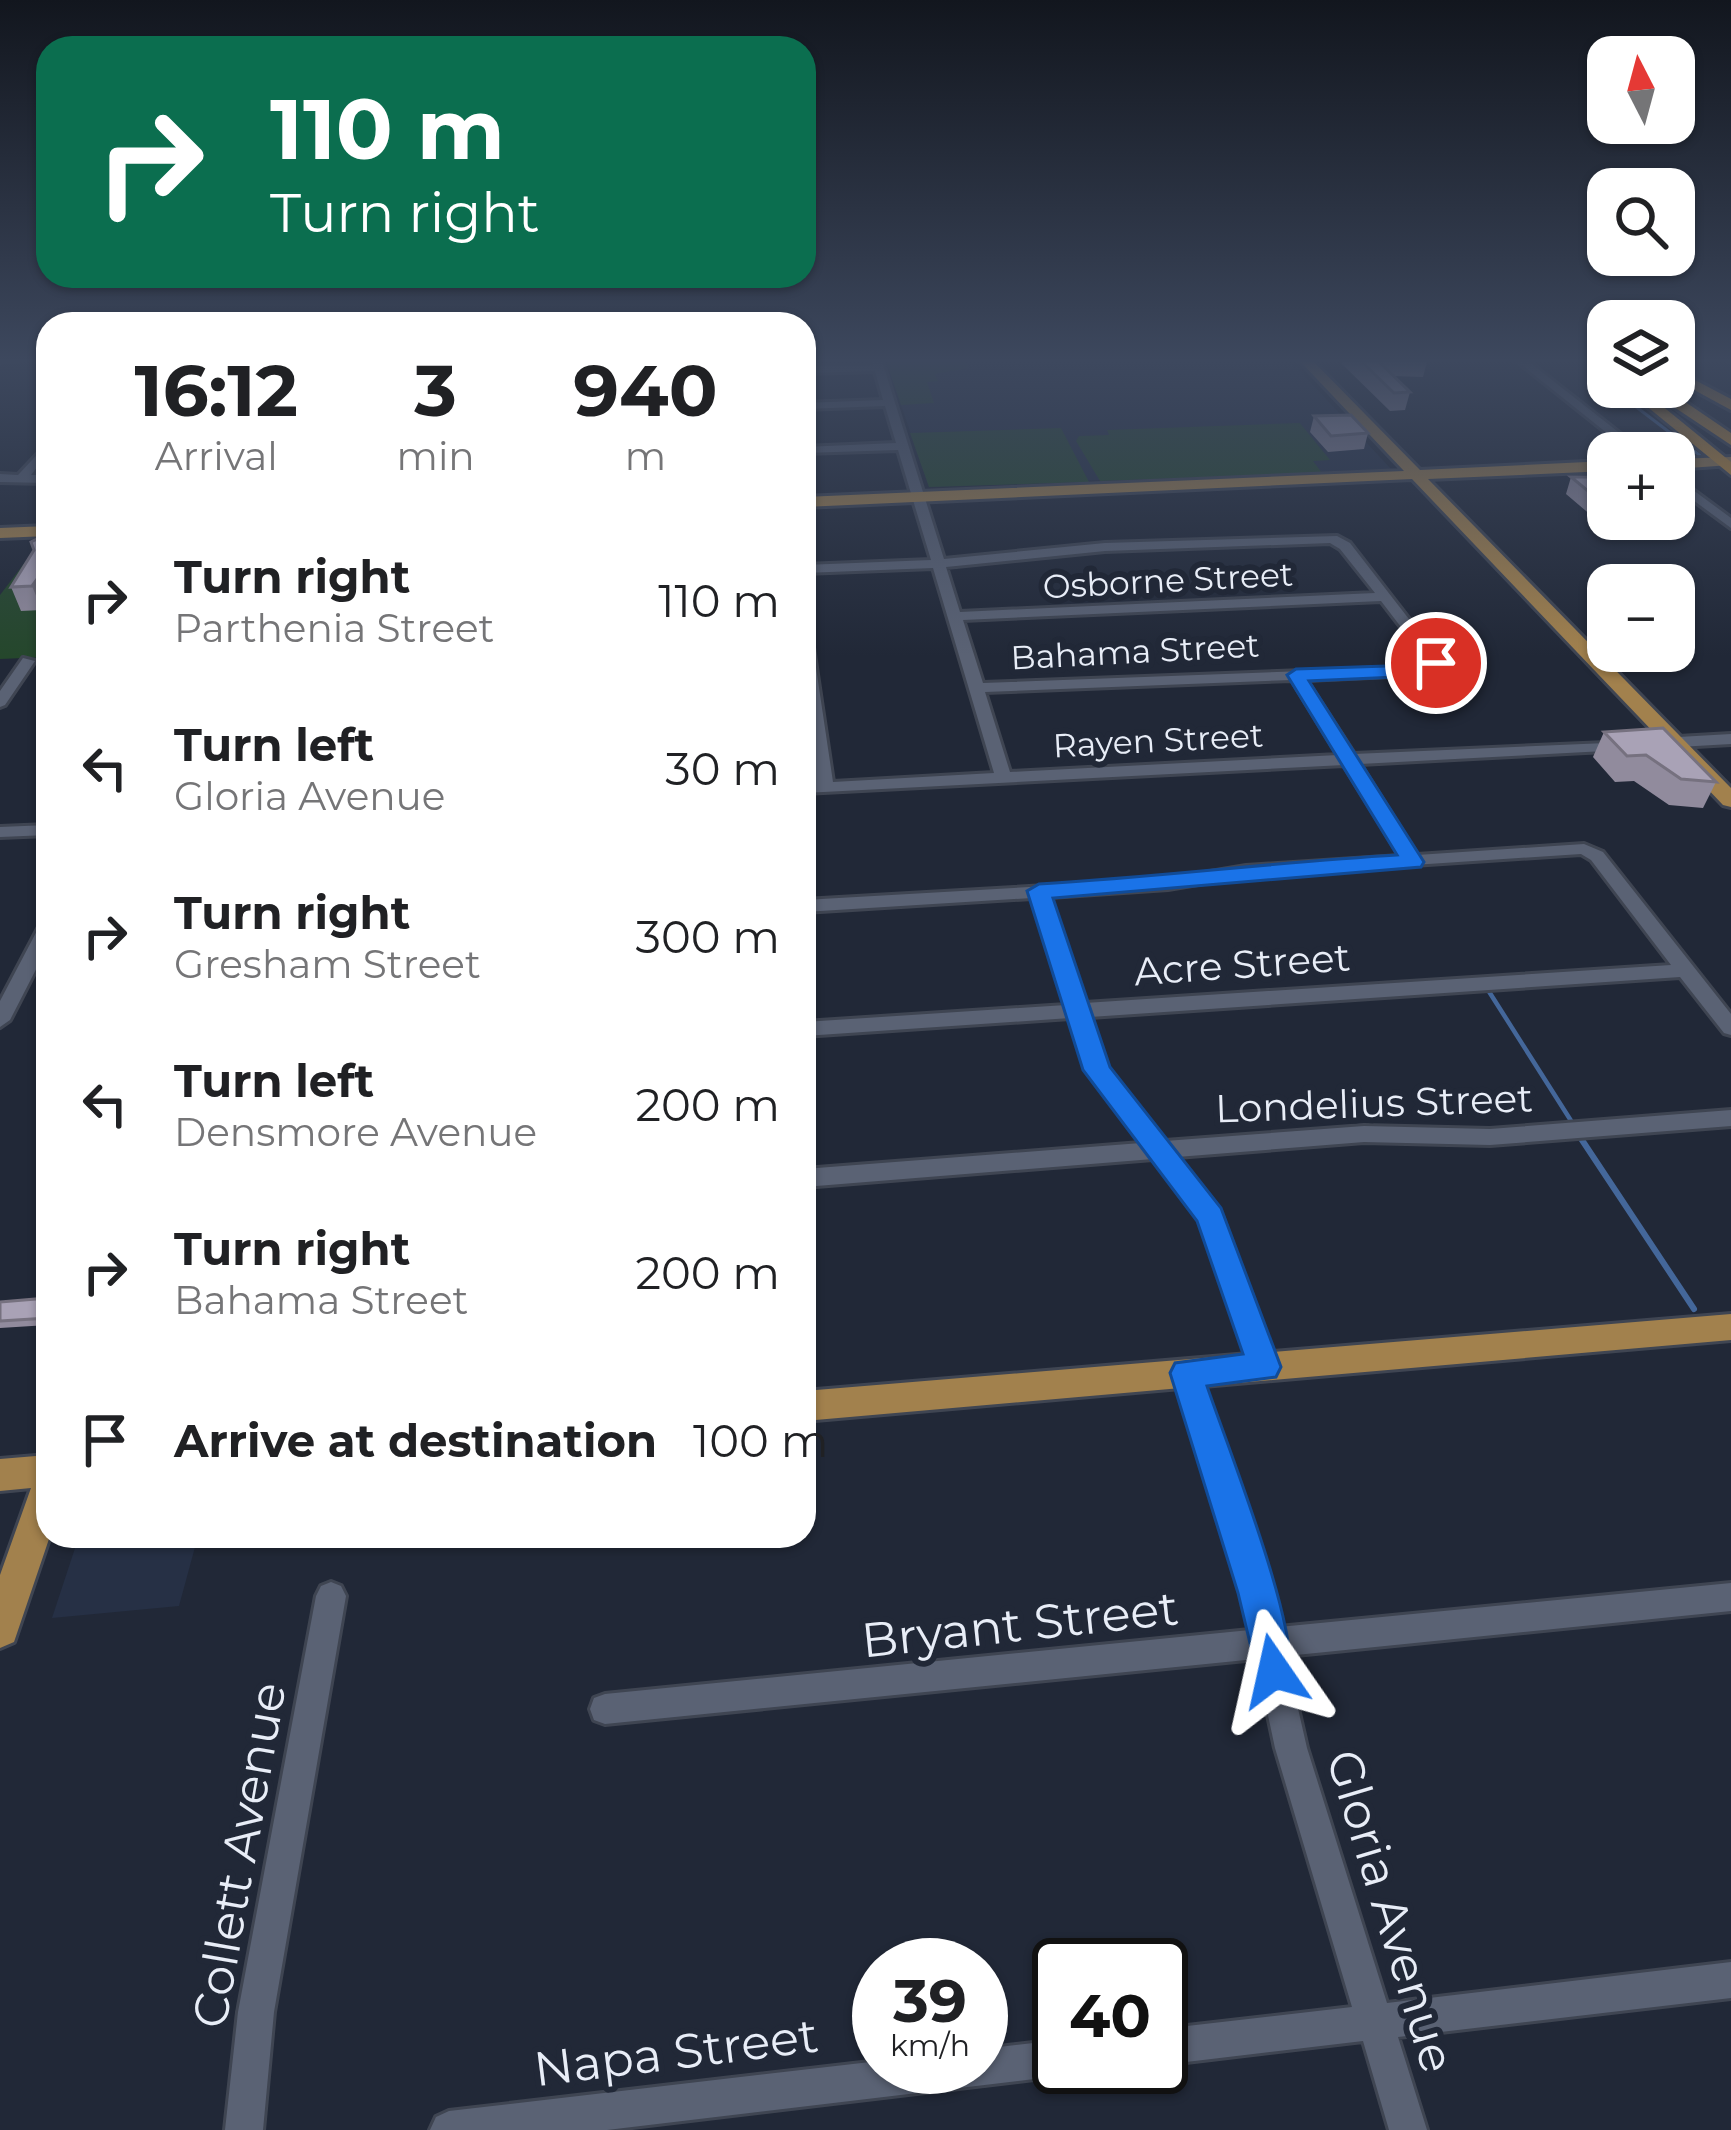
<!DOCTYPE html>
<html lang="en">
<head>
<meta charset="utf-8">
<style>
  :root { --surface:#fff; --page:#f6f6f6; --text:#202124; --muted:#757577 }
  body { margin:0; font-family:Montserrat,sans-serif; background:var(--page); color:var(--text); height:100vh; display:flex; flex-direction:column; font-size:45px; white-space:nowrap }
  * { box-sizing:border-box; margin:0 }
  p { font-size:39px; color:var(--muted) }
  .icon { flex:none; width:66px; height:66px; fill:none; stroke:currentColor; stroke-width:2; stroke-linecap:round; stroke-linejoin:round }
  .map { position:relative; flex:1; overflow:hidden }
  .panel { position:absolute; left:36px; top:312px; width:780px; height:1236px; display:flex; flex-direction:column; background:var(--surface); border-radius:36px; box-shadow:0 3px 9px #0004 }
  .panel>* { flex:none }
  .hud { position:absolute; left:36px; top:36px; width:780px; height:252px; border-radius:36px; box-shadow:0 3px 9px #0004; background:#0b6e4f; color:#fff; overflow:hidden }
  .needle { width:78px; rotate:354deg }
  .tools { position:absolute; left:1587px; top:36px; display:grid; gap:24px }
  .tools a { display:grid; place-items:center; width:108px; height:108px; border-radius:24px; background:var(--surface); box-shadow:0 3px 9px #0004; font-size:60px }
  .speed { position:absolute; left:852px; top:1938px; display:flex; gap:24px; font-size:60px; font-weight:700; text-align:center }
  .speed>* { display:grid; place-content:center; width:156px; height:156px; border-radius:50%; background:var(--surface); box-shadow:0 3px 9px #0004; line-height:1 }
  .speed small { font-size:30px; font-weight:400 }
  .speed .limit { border:6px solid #111; border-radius:18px; background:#fff; color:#111 }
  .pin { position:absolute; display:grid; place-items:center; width:102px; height:102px; color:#fff; margin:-51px; border:6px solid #fff; border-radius:50%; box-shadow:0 3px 12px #0007 }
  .me { position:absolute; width:132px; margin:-66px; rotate:349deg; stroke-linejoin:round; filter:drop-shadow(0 0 9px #0008) }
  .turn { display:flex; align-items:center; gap:42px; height:252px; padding:0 36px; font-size:54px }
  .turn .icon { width:156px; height:156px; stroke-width:2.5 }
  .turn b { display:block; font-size:84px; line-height:102px }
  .eta { display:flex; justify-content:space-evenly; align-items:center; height:204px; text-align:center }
  .eta b { font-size:72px; font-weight:700; line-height:84px }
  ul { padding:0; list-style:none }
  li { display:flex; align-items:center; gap:36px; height:168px; padding:0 36px }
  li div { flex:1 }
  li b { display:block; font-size:45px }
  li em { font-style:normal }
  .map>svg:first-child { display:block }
  .built { fill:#263045 }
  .green { fill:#25472c }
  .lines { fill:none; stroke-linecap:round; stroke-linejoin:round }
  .stream-far2 { stroke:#44679a; stroke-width:3 }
  .stream-far1 { stroke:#44679a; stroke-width:4.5 }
  .stream { stroke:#44679a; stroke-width:6 }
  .minor-casing { stroke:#3f4552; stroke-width:6 }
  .major-casing { stroke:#3f4552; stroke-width:6 }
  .highway-casing { stroke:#3f4552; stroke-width:6 }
  .minor { fill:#5a6274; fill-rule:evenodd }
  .major { fill:#a2814d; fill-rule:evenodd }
  .highway { fill:#d29533; fill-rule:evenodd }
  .wall { fill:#918b9d }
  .shaded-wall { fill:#76717f }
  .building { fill:#a9a2b6; stroke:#76717f; stroke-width:3 }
  .route { fill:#1a73e8; stroke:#114b97; stroke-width:3 }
  .labels { text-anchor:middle; stroke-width:12; stroke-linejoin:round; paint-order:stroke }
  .far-street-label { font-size:33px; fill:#e8edf7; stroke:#212837 }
  .street-label { font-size:39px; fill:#e8edf7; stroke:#212837 }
  .near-street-label { font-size:48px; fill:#e8edf7; stroke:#212837 }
</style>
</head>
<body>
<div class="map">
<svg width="1731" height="2130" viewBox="0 0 1731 2130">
  <rect width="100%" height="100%" fill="#212837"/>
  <path class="built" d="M885 358H1288L1391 469 929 487Z
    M79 1536H198L179 1606 52 1618Z"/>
  <path class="green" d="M885 358H964L968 368 935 374 938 381 927 382 934 403 901 405Z
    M1300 423 1330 460 1313 461 1322 473 1100 481 1076 441 1079 436 1109 435 1107 430Z
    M1061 428 1089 482 929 487 910 433Z
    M48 539V657L0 659V595L42 540Z"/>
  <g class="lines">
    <path class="stream-far2" d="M1610 387 1702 457"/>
    <path class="stream-far1" d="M1488 990 1575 1127"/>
    <path class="stream" d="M1580 1137 1694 1309"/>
    <defs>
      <path id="minor" d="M0 358H39L0 362Z
        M871 358H881L944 559 1105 543 1337 536 1350 543 1443 663 1412 675 1306 680 1354 754 1630 742 1632 745 1624 750 1360 764 1417 855 1584 844 1603 852 1731 1014V1035L1724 1033 1680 977 1090 1017 1107 1068 1165 1141 1364 1126 1490 1129 1731 1110V1126L1490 1145 1364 1142 1177 1157 1222 1216 1277 1367 1273 1375 1264 1378 1255 1375 1251 1367 1200 1219 1153 1159 804 1187V1169L1141 1143 1086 1070 1070 1018 804 1036V1022L1066 1005 1032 898 804 912V900L1168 879 1246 866 1400 856 1344 765 804 793V783L816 782 804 689V630L811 634 833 782 994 773 933 568 804 573V565L931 560 898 450 804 453V447L896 443 885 406 804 409V403L883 400 875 371 804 373V367L873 365ZM1330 543 1340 549 1375 593 960 612 946 567 1105 551ZM1381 601 1427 661 1411 667 983 683 963 620ZM1292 680 1338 755 1010 772 985 692ZM1581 854 1591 860 1671 965 1085 1003 1050 897 1168 889 1246 876Z
        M1513 358H1524L1645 453H1632Z
        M1724 358H1731V362Z
        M48 443V453L31 475H48V483L0 482V474L18 475Z
        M1674 476 1731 518V528L1674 486Z
        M23 658 35 661 5 705 0 707V691Z
        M1731 734V744L1661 748 1653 743 1661 738Z
        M48 825V835L0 837V827Z
        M48 921V946L10 1020 0 1027V1001L39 927Z
        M1187 1362 1196 1365 1200 1373 1272 1593 1279 1627 1731 1583V1611L1286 1656 1307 1748 1387 2003 1731 1962V1998L1398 2037 1427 2130H1389L1363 2041 1161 2065V2029L1352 2007 1275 1748 1256 1659 605 1724 594 1720 590 1709 594 1698 605 1694 1250 1630 1242 1593 1174 1373 1178 1365Z
        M331 1582 341 1586 346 1596 274 2012 263 2130H225L238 2012 316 1596 321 1586Z
        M1059 2040V2067H1073L1059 2076 607 2130H430L436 2117 449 2111 879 2061V2067H981V2049Z"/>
      <path id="major" d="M1297 358H1310L1420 470 1608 461V471L1428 479 1731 788V807L1723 805 1412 479 804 507V497L1404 471Z
        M1731 457V465L1674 469V459Z
        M48 526V536L0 538V528Z
        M1731 1314V1340L804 1421V1391Z
        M48 1455 50 1536 14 1642 0 1648V1575L31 1488 0 1491V1459Z"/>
      <path id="highway" d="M1589 358H1605L1608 372Z
        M1674 369 1731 399V410L1674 379Z
        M1623 387H1639L1731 462V475Z
        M1662 393H1672L1731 433V445L1662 399Z"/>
    </defs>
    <use href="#minor" class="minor-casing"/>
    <use href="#major" class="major-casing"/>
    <use href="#highway" class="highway-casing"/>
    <use href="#minor" class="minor"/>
    <use href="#major" class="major"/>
    <use href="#highway" class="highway"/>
  </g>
  <path class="wall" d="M1343 358H1428L1423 377 1393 376 1410 392 1405 410 1390 411 1342 364Z
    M1314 416 1368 433 1364 449 1328 452 1310 432Z
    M1571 477 1608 486V519H1624L1623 521 1599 522 1566 494Z
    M48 531V602L42 610 21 611 11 587Z
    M1604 732 1716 782 1703 808 1669 805 1634 781 1615 782 1593 757Z
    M48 1298V1325L0 1328V1302Z"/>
  <path class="shaded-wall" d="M43 571 48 583V602L42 610 32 586Z"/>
  <path class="building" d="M1375 358 1410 392 1394 393 1359 359Z
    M1351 415 1368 433 1331 436 1314 416Z
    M1571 477H1598L1608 486V505H1605Z
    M48 531V571H43L32 586 11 587 34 550 31 542 45 535Z
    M1663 728 1716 782 1681 779 1646 755 1627 756 1604 732Z
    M48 1298V1318L0 1321V1302Z"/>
  <linearGradient id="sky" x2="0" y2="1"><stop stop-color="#12161e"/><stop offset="0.55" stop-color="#3d485e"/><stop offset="1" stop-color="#3d485e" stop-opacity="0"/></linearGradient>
  <rect width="1731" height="656" fill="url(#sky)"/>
  <path class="route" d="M1436 658 1443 659V667L1420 676 1309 681 1424 862 1421 867 1053 898 1110 1067 1221 1208 1281 1367 1276 1377 1207 1386C1225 1440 1306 1642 1288 1685L1274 1691 1260 1685 1238 1593 1170 1373 1175 1363 1243 1354 1197 1221 1083 1070 1027 891 1039 884C1159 877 1277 862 1397 855L1287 675 1296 669 1417 665Z"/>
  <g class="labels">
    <g class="far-street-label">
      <text transform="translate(1168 580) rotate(-3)" y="12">Osborne Street</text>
      <text transform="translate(1135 651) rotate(-3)" y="12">Bahama Street</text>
      <text transform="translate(1158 740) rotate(-3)" y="12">Rayen Street</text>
    </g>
    <g class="street-label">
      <text transform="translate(1242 964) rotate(-4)" y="14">Acre Street</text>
      <text transform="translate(1374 1103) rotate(-2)" y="14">Londelius Street</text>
    </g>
    <g class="near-street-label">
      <text transform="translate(1020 1624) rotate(-6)" y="17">Bryant Street</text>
      <text transform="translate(239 1855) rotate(-80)" y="17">Collett Avenue</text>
      <text transform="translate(1391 1911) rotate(73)" y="17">Gloria Avenue</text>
      <text transform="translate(676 2052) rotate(-7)" y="17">Napa Street</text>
    </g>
  </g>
</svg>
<div class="tools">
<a><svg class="needle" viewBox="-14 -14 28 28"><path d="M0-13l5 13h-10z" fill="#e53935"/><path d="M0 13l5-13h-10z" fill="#757577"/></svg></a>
<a><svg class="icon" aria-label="search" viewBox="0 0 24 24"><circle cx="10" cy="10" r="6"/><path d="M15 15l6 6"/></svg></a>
<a><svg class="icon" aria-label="layers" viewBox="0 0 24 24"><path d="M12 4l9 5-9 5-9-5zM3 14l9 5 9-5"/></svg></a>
<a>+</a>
<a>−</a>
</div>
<div class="speed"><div>39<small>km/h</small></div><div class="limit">40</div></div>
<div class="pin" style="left:1436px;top:663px;background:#d93025"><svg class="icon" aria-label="arrive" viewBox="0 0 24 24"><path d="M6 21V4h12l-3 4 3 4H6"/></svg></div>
<svg class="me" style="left:1274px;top:1671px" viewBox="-20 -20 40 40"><path d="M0-17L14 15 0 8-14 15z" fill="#1a73e8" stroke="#fff" stroke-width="4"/></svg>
<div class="hud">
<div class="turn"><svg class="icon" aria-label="right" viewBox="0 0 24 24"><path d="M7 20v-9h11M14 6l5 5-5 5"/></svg><div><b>110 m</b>Turn right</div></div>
</div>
<section class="panel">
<div class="eta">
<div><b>16:12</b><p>Arrival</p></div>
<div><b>3</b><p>min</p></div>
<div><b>940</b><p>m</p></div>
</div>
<ul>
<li><svg class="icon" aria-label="right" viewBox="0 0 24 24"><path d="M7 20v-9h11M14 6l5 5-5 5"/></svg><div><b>Turn right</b><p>Parthenia Street</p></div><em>110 m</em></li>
<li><svg class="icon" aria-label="left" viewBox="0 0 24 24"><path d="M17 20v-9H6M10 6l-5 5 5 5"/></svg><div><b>Turn left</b><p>Gloria Avenue</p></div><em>30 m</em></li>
<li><svg class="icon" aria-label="right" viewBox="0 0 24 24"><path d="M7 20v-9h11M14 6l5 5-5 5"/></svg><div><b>Turn right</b><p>Gresham Street</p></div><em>300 m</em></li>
<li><svg class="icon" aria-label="left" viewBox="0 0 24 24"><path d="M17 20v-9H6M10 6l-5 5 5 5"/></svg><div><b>Turn left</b><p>Densmore Avenue</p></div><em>200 m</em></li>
<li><svg class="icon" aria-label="right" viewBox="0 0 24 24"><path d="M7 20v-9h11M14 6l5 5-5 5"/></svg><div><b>Turn right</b><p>Bahama Street</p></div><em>200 m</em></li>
<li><svg class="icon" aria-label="arrive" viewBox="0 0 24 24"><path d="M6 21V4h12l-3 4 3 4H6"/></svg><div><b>Arrive at destination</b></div><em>100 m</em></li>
</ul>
</section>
</div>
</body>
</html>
